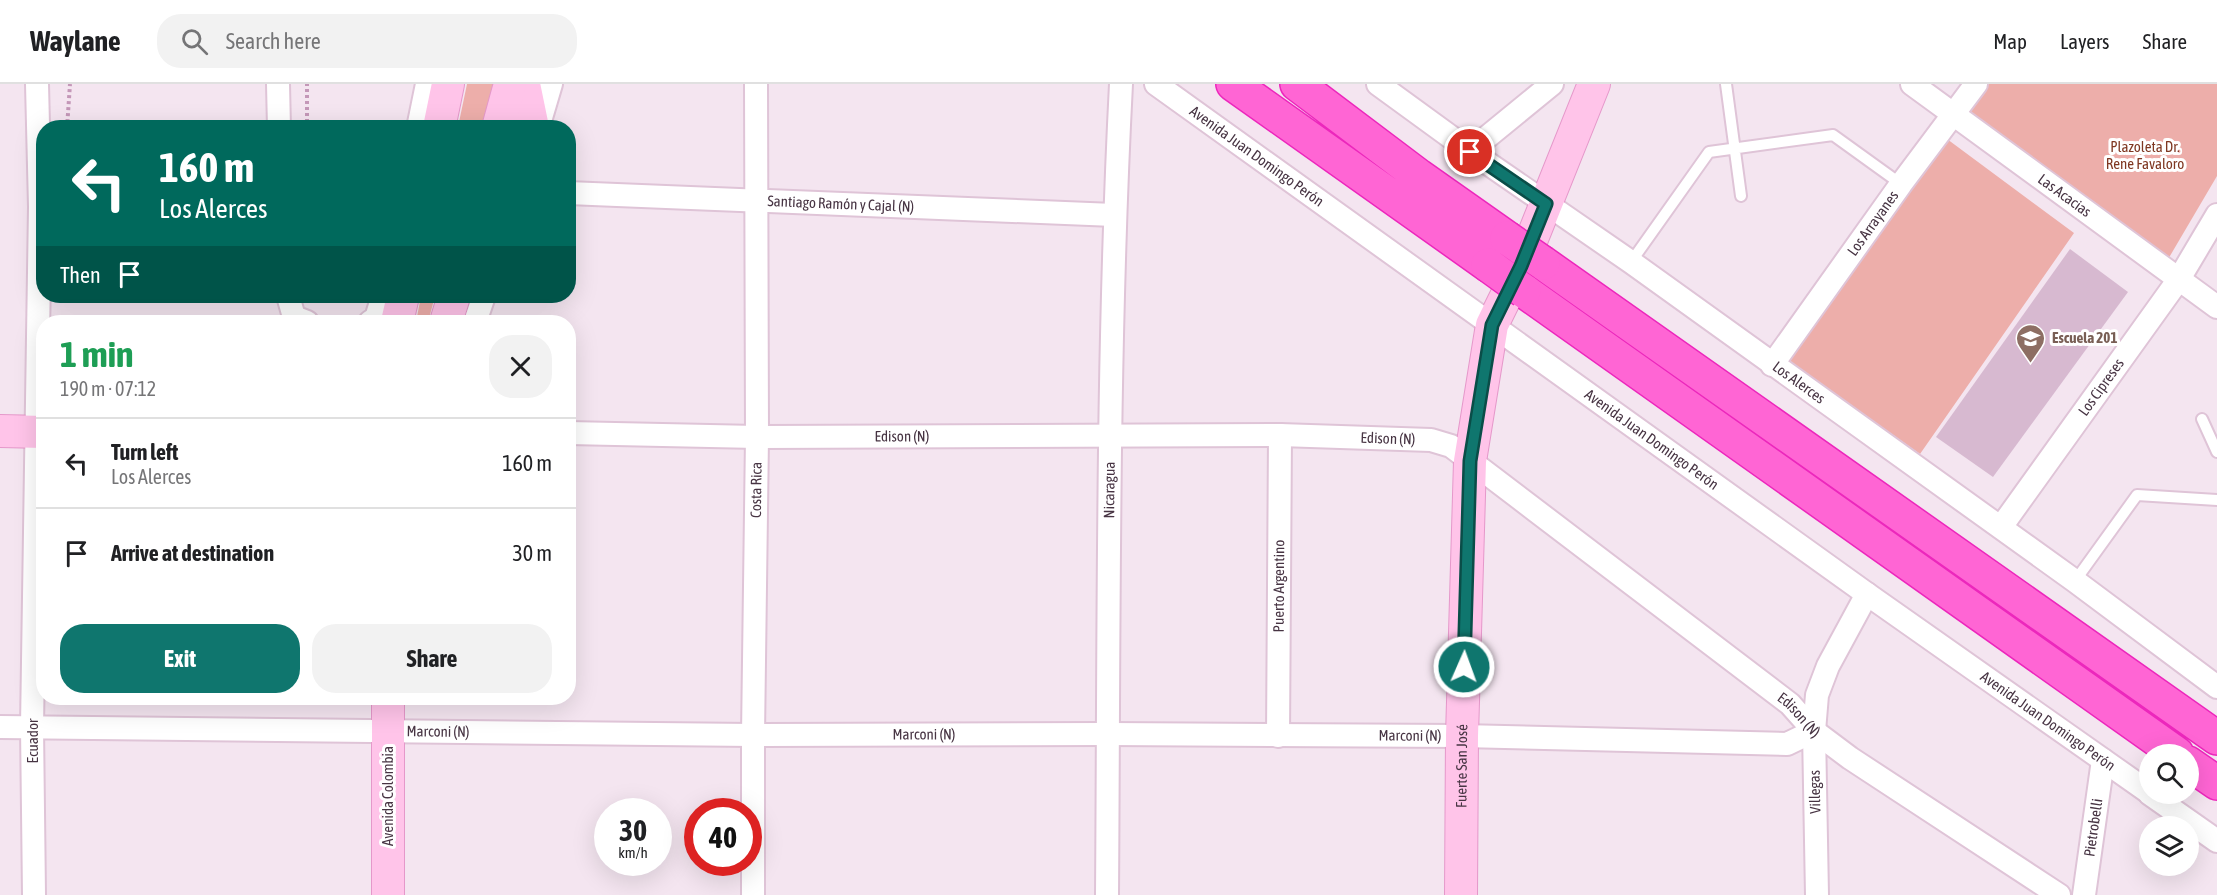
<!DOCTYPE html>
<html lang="en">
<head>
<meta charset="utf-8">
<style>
  :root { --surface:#fff; --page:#f2f2f2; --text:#202124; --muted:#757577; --line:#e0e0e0; --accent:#0f766e }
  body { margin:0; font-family:"Asap Condensed",sans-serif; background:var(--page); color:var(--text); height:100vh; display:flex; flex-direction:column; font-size:22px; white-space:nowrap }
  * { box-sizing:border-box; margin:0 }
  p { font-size:20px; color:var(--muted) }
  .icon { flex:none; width:33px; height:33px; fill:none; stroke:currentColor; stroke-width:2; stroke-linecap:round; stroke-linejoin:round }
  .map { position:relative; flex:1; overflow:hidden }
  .details { position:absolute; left:36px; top:231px; width:540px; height:390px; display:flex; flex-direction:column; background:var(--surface); border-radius:24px; box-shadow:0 6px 24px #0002 }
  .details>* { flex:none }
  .guide { position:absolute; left:36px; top:36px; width:540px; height:183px; border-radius:24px; box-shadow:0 6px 24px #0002; background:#00695c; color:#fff; overflow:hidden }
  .tools { position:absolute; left:2139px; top:660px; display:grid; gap:12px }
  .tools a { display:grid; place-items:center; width:60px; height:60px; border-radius:50%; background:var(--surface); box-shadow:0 6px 24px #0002; font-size:30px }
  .speed { position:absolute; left:594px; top:714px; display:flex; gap:12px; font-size:30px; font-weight:700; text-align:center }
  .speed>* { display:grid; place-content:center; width:78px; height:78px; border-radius:50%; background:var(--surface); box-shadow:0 6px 24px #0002; line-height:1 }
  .speed small { font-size:15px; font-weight:400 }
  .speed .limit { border:9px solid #d22; background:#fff; color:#111 }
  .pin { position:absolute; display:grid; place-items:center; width:51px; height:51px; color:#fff; margin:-26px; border:3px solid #fff; border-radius:50%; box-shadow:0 2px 6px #0007 }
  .me { position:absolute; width:66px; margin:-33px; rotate:2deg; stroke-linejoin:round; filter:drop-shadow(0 0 4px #0008) }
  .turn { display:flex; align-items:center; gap:21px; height:126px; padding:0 24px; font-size:27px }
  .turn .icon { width:78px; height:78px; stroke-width:2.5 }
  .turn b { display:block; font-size:42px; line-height:51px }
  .then { display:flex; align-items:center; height:57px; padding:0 24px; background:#0003; gap:12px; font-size:22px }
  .round { display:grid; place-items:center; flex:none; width:63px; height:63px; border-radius:24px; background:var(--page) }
  .head { display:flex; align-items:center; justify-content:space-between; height:102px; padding:0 24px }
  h1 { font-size:36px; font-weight:700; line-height:45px; color:#1e9e55 }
  .cta { display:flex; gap:12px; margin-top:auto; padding:12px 24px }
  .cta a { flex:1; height:69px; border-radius:24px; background:var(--accent); color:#fff; font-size:24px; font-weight:700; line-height:69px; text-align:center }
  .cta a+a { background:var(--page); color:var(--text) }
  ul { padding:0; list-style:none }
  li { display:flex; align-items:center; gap:18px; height:90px; padding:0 24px; border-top:2px solid var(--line) }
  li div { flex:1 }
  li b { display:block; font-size:22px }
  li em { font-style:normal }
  header { display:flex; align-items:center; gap:36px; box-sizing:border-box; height:84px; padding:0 30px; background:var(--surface); border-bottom:2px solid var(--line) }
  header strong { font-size:28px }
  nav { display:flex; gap:33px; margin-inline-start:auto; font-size:21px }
  .search { width:420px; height:54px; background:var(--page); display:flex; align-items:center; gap:15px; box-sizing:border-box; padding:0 21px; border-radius:24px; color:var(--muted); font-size:22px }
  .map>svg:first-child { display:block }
  .green { fill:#edaeaa }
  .building { fill:#d7b9d0 }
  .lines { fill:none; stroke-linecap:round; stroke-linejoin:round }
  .lane-casing { stroke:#dfc4d7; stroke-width:14 }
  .street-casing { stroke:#dfc4d7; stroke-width:26 }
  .secondary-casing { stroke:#e598ca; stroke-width:34 }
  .highway-casing { stroke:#ec27bc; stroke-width:36 }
  .path { stroke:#c497b8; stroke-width:4; stroke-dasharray:3 3; stroke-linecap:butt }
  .lane { stroke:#fff; stroke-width:10 }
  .street { stroke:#fff; stroke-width:22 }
  .secondary { stroke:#ffc4e9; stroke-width:32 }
  .highway { stroke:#ff65d4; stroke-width:33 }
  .highway-bridge-casing { stroke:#ec27bc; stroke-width:36; stroke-linecap:butt }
  .highway-bridge { stroke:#ff65d4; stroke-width:33 }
  .route-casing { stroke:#0a4d48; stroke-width:15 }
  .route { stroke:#0f766e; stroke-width:10 }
  .labels { text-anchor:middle; stroke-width:6; stroke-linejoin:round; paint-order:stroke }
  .park-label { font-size:15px; fill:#7f3721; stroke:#fff }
  .street-label { font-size:15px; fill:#473443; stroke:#fff }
  .education-label { font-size:15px; font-weight:bold; fill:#785e54; stroke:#fff; text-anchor:start }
</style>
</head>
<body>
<header>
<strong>Waylane</strong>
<div class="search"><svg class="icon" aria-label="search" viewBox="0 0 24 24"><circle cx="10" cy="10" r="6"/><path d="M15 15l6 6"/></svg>Search here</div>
<nav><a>Map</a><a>Layers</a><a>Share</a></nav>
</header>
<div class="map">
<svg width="2217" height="811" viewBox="0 0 2217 811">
  <rect width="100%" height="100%" fill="#f4e5f0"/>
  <path class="green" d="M467 0H494L482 43H458Z
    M1988 0H2217V92L2167 177 1965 33Z
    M1947 55 2074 149 1920 370 1786 275Z
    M421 212H435L428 238H416Z"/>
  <path class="building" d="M2070 165 2128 208 1993 393 1936 353Z"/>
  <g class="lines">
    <defs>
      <path id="lane" d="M1726 0 1741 112
        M1631 178 1709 68 1833 51 1901 100
        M2202 335 2217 368
        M2075 497 2137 411 2217 416"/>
      <g id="street">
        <path d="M278 0 279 44"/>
        <path id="s1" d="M1156 0 1867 510 2150 709"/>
        <path id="s2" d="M1378 0 1470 67 1631 178 2075 497 2217 603"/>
        <path id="s3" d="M1912 0 2217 223"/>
        <path d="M418 44 427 0"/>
        <path d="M538 44 551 0"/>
        <path d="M1470 67 1552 0"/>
        <path id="s4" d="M568 109 1114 131"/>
        <path d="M288 212 294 233 307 238"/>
        <path d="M370 238 376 234 383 212"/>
        <path d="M475 238 484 212"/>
        <path id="s5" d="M1772 281 1901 100 1976 0"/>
        <path id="s6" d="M568 349 757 353 1280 351 1431 356 1451 362 1790 620 1814 647 1850 674 2059 811"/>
        <path id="s7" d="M2001 443 2179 195 2217 131"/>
        <path id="s8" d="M0 643 753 651 1108 650 1462 652 1787 660 1814 647"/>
        <path id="s9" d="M1278 652 1280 351"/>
        <path d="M2150 710 2217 757"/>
        <path d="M34 811 32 643 40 123 37 0"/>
        <path id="s10" d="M753 811V651L757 353 756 0"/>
        <path id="s11" d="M1107 811C1109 541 1107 270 1121 0"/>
        <path d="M1817 811 1814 647 1817 611 1828 582 1867 510"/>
        <path id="s12" d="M2084 811 2103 676"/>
      </g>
      <g id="secondary">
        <path d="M524 0 533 44"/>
        <path d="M439 44 448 0"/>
        <path d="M498 44 510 0"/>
        <path d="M397 238 403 212"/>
        <path d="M446 238 454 212"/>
        <path d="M0 347 44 348"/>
        <path d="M388 811V614"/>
        <path id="s13" d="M1461 811 1462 652 1470 377 1492 241 1521 182 1594 0"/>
      </g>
      <path id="highway" d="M1233 0 1488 181
        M1297 0 1419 92 1507 154
        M1543 179 2217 654
        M1524 207 2177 670
        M2188 679 2217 699"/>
    </defs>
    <use href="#lane" class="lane-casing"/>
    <use href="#street" class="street-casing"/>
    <use href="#secondary" class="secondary-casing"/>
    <use href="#highway" class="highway-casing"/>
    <path class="path" d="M67 44 70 0
      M307 44V0
      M326 234 352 235"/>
    <use href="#lane" class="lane"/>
    <use href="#street" class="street"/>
    <use href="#secondary" class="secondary"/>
    <use href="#highway" class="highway"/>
    <defs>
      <path id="highway-bridge" d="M1507 154 1543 179
        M1488 181 1524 207"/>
    </defs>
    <use href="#highway-bridge" class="highway-bridge-casing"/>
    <use href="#highway-bridge" class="highway-bridge"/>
  </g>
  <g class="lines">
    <defs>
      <path id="route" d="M1464 583 1470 377 1492 241 1521 182 1546 120 1470 68"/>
    </defs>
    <use href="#route" class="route-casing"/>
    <use href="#route" class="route"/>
  </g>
  <defs>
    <symbol id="school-pin" viewBox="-11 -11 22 30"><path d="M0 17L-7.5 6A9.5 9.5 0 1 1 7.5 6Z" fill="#8d6e63" stroke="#fff"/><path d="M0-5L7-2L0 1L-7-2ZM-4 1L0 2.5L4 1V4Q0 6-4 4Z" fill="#fff"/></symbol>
  </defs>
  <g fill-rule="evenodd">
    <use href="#school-pin" x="2014" y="238" width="33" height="45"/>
  </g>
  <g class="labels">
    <g class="park-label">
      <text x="2145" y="68">Plazoleta Dr.<tspan x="2145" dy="17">Rene Favaloro</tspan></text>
    </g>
    <g class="street-label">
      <text dy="5" stroke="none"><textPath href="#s1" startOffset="124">Avenida Juan Domingo Perón</textPath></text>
      <text dy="5" stroke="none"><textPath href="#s3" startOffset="189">Las Acacias</textPath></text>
      <text dy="5" stroke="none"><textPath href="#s4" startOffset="273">Santiago Ramón y Cajal (N)</textPath></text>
      <text dy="5" stroke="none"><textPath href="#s5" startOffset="174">Los Arrayanes</textPath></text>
      <text dy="5" stroke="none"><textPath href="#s2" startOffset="516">Los Alerces</textPath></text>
      <text dy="5" stroke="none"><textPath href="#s7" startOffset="172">Los Cipreses</textPath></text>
      <text dy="5" stroke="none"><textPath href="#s6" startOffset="334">Edison (N)</textPath></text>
      <text dy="5" stroke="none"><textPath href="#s6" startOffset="820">Edison (N)</textPath></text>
      <text dy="5" stroke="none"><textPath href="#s1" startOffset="610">Avenida Juan Domingo Perón</textPath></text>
      <text dy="5" stroke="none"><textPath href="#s11" startOffset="405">Nicaragua</textPath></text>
      <text dy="5" stroke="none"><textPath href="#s10" startOffset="405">Costa Rica</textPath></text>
      <text dy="5" stroke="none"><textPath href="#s9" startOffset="150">Puerto Argentino</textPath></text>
      <text dy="5" stroke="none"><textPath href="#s6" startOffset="1324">Edison (N)</textPath></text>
      <text dy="5" stroke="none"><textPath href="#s1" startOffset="1096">Avenida Juan Domingo Perón</textPath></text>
      <text dy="5" stroke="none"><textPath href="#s8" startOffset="438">Marconi (N)</textPath></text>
      <text dy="5" stroke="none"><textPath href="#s8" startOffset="924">Marconi (N)</textPath></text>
      <text dy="5" stroke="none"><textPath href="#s8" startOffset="1410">Marconi (N)</textPath></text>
      <text transform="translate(33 657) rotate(-90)" y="5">Ecuador</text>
      <text dy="5" stroke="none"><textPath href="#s13" startOffset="129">Fuerte San José</textPath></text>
      <text transform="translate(1815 708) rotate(-91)" y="5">Villegas</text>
      <text transform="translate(388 712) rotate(-90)" y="5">Avenida Colombia</text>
      <text dy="5" stroke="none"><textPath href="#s12" startOffset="68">Pietrobelli</textPath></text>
    </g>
    <g class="education-label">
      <text x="2052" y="259">Escuela 201</text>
    </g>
  </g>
</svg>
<div class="tools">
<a><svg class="icon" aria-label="search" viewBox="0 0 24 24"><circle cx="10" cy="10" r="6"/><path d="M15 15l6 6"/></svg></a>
<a><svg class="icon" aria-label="layers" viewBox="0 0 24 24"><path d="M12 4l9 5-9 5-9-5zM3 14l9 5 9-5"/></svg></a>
</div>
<div class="speed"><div>30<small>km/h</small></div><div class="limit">40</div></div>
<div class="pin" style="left:1470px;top:68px;background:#d93025"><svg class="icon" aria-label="arrive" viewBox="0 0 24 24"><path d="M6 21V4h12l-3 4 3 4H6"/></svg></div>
<svg class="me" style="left:1464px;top:583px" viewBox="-20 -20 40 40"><circle r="17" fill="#0f766e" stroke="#fff" stroke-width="3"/><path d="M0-11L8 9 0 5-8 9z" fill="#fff"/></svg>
<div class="guide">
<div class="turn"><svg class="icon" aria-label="left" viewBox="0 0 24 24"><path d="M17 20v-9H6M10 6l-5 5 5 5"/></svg><div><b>160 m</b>Los Alerces</div></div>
<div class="then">Then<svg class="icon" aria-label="arrive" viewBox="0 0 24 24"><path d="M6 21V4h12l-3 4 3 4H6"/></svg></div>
</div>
<section class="details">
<div class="head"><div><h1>1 min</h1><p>190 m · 07:12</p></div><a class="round"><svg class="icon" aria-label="close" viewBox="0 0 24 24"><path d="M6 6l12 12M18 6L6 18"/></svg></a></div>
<ul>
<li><svg class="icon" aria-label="left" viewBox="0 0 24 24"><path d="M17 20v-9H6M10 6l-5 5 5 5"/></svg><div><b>Turn left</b><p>Los Alerces</p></div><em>160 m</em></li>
<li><svg class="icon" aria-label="arrive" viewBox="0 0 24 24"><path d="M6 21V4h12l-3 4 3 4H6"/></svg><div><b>Arrive at destination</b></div><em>30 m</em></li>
</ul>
<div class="cta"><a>Exit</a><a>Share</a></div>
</section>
</div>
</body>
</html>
